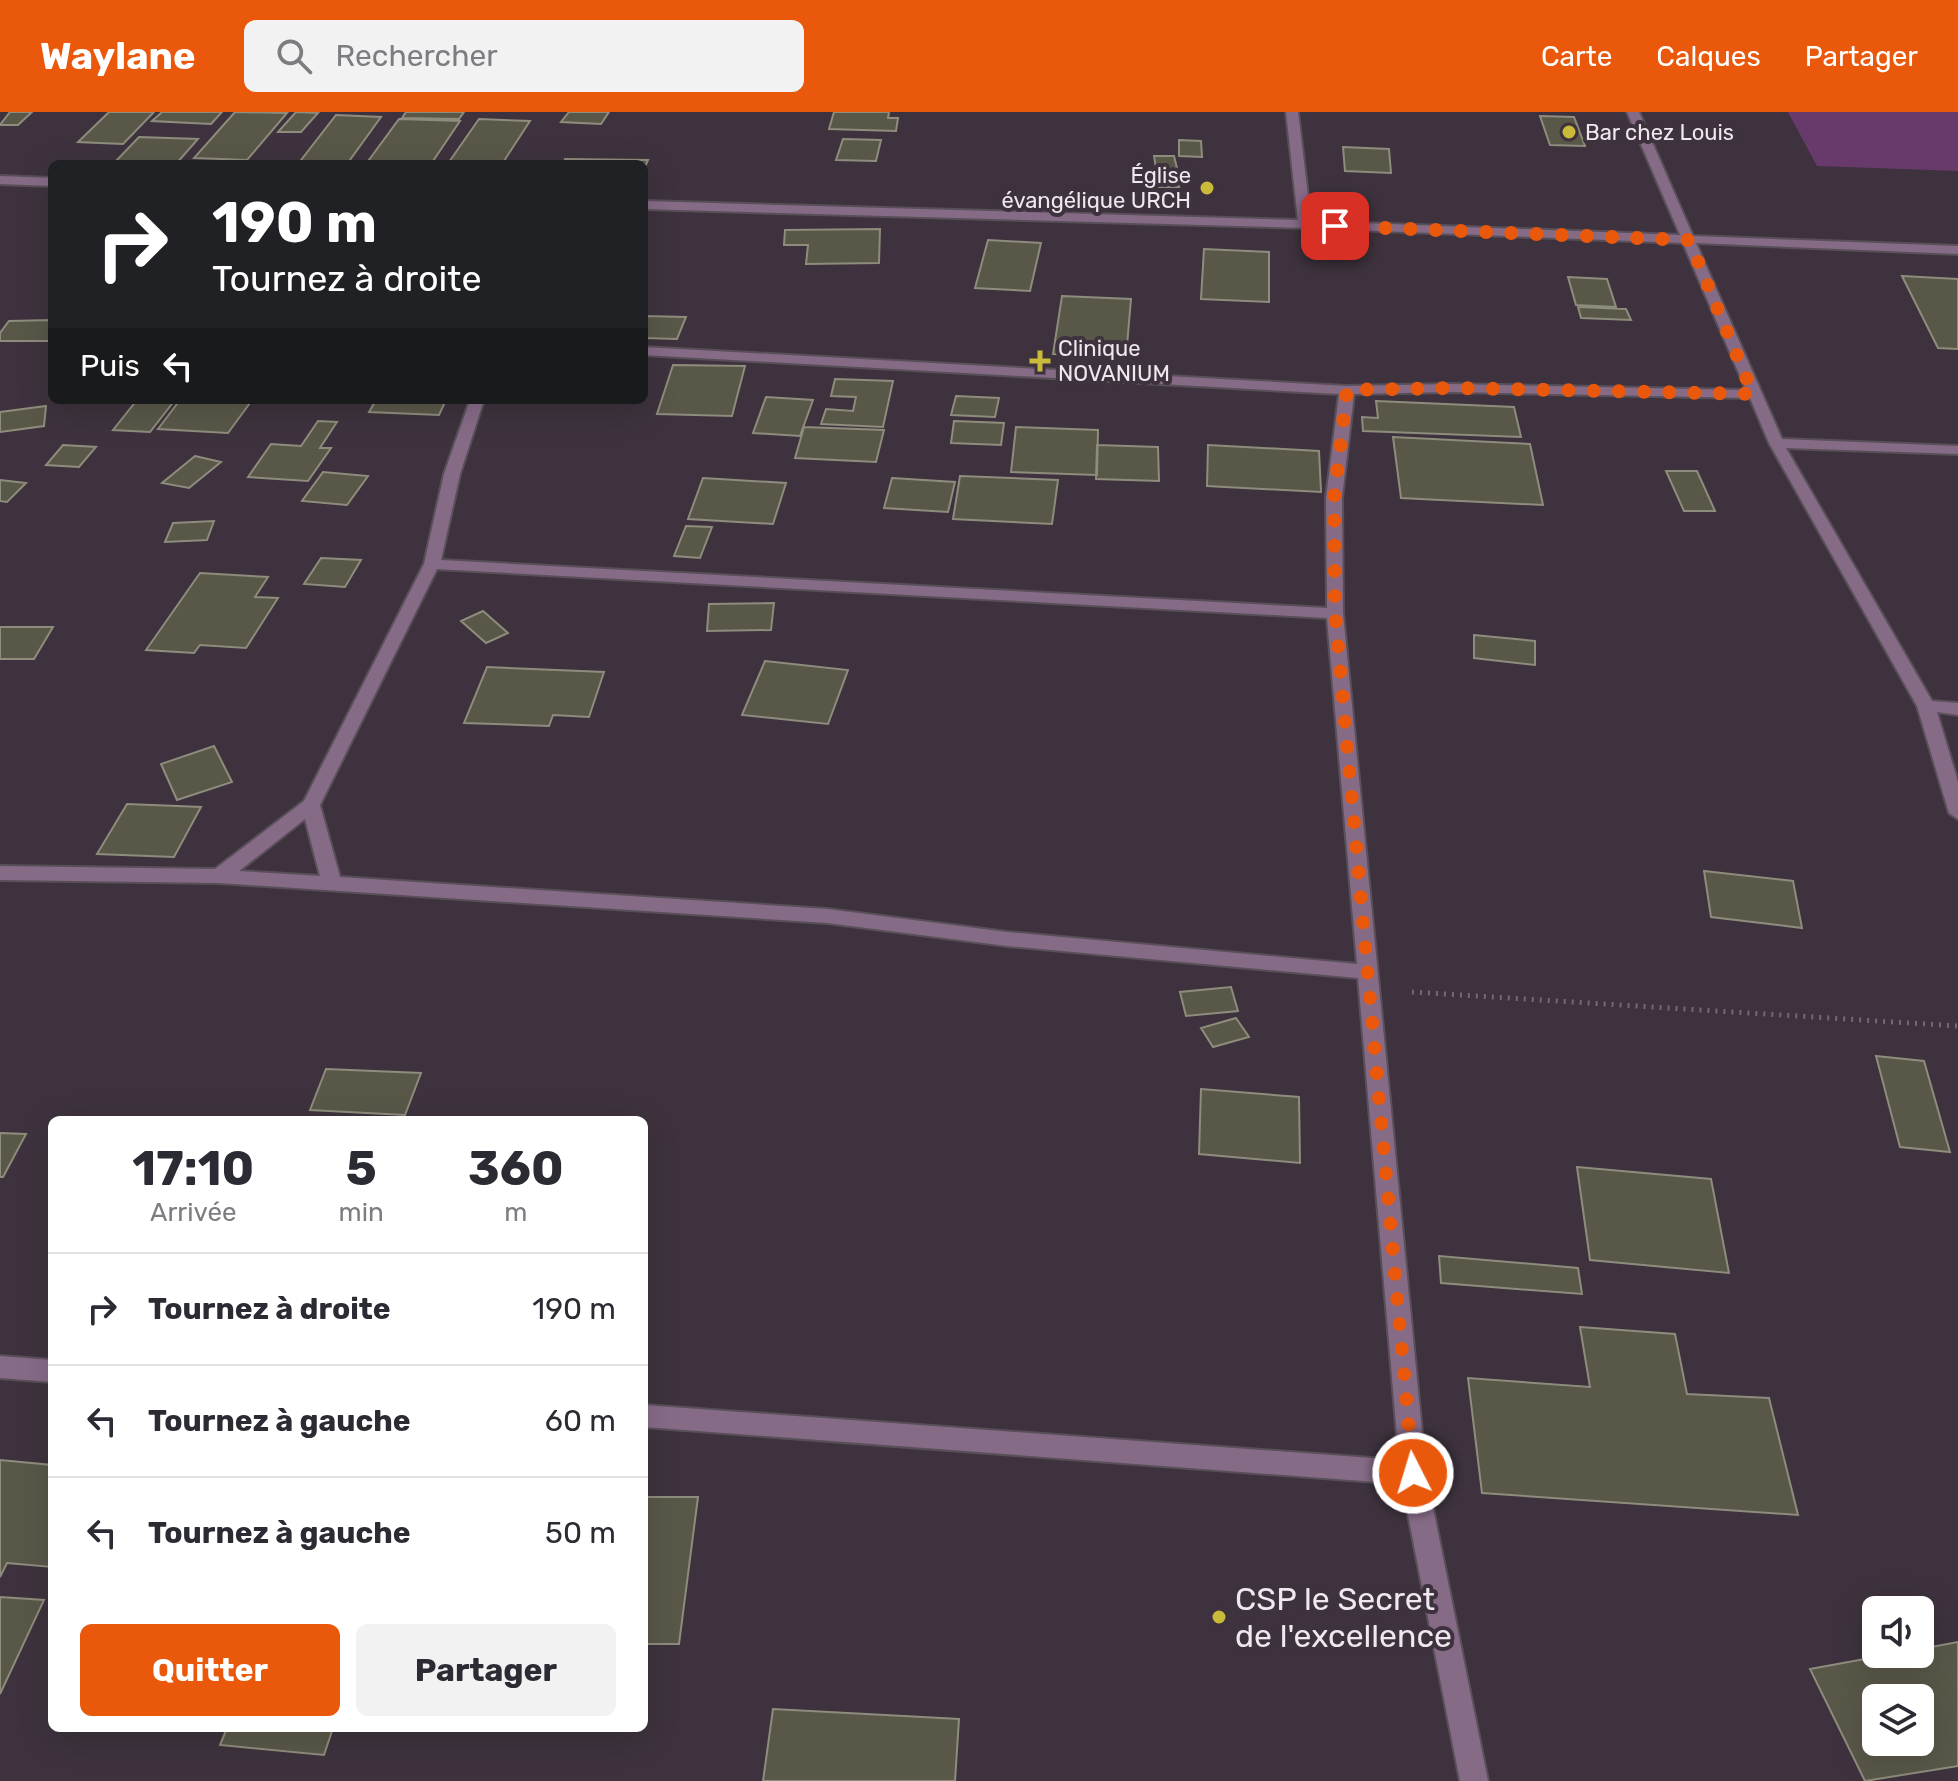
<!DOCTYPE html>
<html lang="fr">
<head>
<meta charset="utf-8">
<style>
  :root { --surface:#fff; --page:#f2f2f3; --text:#2b2b33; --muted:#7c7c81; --line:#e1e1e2; --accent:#ea580c }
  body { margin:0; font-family:Rubik,sans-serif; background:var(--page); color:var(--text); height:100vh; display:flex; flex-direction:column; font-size:30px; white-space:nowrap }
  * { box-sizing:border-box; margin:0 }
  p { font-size:26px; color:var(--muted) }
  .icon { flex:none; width:44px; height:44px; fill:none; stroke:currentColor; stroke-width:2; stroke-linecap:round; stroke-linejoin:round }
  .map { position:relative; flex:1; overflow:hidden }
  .side { position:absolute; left:48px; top:1004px; width:600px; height:616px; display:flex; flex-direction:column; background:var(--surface); border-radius:12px; box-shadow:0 8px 32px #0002 }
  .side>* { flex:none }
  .banner { position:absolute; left:48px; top:48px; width:600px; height:244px; border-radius:12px; box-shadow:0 8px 32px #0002; background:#202124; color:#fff; overflow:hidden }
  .tools { position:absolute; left:1862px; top:1484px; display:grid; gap:16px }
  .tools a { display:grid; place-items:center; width:72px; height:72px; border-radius:12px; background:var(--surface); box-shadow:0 8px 32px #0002; font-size:40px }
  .pin { position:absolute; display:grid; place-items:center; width:68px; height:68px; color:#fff; margin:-34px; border-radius:16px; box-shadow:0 4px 12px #0006 }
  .me { position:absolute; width:88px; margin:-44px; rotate:355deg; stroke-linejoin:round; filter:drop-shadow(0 0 6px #0008) }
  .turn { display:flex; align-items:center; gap:28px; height:168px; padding:0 32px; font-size:36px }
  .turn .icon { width:104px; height:104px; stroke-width:2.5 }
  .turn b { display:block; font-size:56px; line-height:68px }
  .then { display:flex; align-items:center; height:76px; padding:0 32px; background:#0003; gap:16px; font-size:30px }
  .eta { display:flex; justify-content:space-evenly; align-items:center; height:136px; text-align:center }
  .eta b { font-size:48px; font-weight:700; line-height:56px }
  .primary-button { display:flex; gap:16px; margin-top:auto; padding:16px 32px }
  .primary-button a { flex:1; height:92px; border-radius:12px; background:var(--accent); color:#fff; font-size:32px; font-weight:700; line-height:92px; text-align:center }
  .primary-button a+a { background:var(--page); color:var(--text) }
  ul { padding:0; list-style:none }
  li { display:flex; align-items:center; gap:24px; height:112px; padding:0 32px; border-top:2px solid var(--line) }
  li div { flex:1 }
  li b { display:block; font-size:30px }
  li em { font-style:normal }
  header { display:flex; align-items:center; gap:48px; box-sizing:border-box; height:112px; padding:0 40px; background:var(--accent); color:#fff }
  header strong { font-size:38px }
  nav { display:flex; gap:44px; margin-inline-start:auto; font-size:28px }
  .search { width:560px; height:72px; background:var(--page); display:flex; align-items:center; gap:20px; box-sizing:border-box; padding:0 28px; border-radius:12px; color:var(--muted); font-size:30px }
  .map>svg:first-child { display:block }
  .green { fill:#683a6b }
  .building { fill:#585748; stroke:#8e8c7c; stroke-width:2; fill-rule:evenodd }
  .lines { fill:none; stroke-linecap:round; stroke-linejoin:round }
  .minor-casing { stroke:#594f59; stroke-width:4 }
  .path { stroke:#736973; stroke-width:5; stroke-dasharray:2 6; stroke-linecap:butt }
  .minor { fill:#866b87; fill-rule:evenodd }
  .route { stroke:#ea580c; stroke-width:14; stroke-dasharray:0 25.2 }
  .poi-dot { fill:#caba3a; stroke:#3d323d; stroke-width:3 }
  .labels { text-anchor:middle; stroke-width:8; stroke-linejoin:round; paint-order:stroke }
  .far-poi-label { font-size:22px; fill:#efe8ef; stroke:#3d323d; text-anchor:start }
  .near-poi-label { font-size:32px; fill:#efe8ef; stroke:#3d323d; text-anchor:start }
</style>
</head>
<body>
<header>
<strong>Waylane</strong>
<div class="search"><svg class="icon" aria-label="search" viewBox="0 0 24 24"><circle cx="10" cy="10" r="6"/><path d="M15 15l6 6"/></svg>Rechercher</div>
<nav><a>Carte</a><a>Calques</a><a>Partager</a></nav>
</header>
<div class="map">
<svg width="1958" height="1669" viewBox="0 0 1958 1669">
  <rect width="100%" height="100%" fill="#3d323d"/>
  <path class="green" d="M1788 0H1958V59L1817 54Z"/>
  <path class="building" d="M10 0H32L18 13H0Z
    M109 0H154L123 32 78 30Z
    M162 0H222L211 12 152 9Z
    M235 0 287 1 247 48 194 46Z
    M296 0 318 1 301 20H278Z
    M406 0H464L459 7 402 6Z
    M569 0H609L601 12 561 10Z
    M834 0H889L888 6H898L896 19 829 17Z
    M336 3 381 5 347 52H298Z
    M1540 4 1574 5 1585 34 1550 33Z
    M399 7 460 9 431 52H366Z
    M479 7 530 9 502 52 449 50Z
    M139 25 198 27 176 52 114 51Z
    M843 27 881 28 876 49 836 48Z
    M1179 28 1201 29 1202 45 1179 44Z
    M1343 35 1389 37 1391 61 1345 59Z
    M1154 44H1174L1177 56H1156Z
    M565 47 648 48 644 57V52H563Z
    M1156 61H1176L1179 75H1159Z
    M880 117 879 151 806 152 808 133H784L785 118Z
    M988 128 1041 131 1030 179 975 176Z
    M1204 137 1269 140V190L1201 187Z
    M1902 164 1958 167V237L1938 236Z
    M1568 165 1607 167 1616 195 1576 193Z
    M1062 184 1131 187 1126 245 1053 242Z
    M1578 195 1626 197 1631 208 1581 206Z
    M644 204 686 205 677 227 644 226Z
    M52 208V229H0V221L9 209Z
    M673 253 745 254 732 304 657 302Z
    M835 267 893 269 883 315 821 312 826 297 853 299 856 285 831 284Z
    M956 284 999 286 995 305 951 303Z
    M766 285 813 288 800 324 753 321Z
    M137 288H175L150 320 113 318Z
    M180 288H191L250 291 228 321 158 317Z
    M376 288H446L439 303 369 300Z
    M1376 289 1514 295 1521 325 1363 319 1362 305 1378 306Z
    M46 294 44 314 0 320V300Z
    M318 309 337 310 320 336H331L308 369 248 365 271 332 301 334Z
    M954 309 1004 311 1001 333 951 331Z
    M804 315 884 318 876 350 795 346Z
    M1016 315 1098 318 1097 363 1011 360Z
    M1393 325 1530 332 1543 393 1401 386Z
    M63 333 96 335 79 355 46 353Z
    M1097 333 1158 335 1159 369 1096 367Z
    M1208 333 1319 339 1321 380 1207 374Z
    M195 344 221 350 189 376 162 371Z
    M1666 359H1697L1715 399H1684Z
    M323 360 368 364 347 393 302 389Z
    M960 364 1058 368 1052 412 953 407Z
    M703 366 786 371 773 412 688 407Z
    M892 366 955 370 948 400 884 396Z
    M0 368 26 371 7 390 0 389Z
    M214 409 207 428 165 430 173 411Z
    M686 414 712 415 700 446 674 444Z
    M321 446 361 448 345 475 304 472Z
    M200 461 268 465 255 485 278 486 246 536 200 533 194 541 146 538Z
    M774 491 771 518 707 519 709 492Z
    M483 499 508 521 486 531 461 509Z
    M0 515H53L34 547H0Z
    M1474 523 1535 529V553L1474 546Z
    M765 549 848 558 828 612 742 603Z
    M487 555 604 560 589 605 553 603 549 614 464 611Z
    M214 634 232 670 177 688 161 652Z
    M127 692 201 695 174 745 97 742Z
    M1704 759 1793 769 1802 816 1711 805Z
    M1231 875 1238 899 1186 904 1180 880Z
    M1236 906 1249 925 1213 935 1201 916Z
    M1876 944 1924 949 1950 1040 1900 1035Z
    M326 957 421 961 405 1003 310 998Z
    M1201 977 1299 985 1300 1051 1199 1042Z
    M0 1021 26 1022 3 1065H0Z
    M1577 1055 1711 1067 1729 1161 1590 1148Z
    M1439 1144 1578 1156 1582 1182 1441 1171Z
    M1580 1215 1675 1222 1687 1282 1769 1286 1798 1403 1482 1381 1468 1266 1590 1275Z
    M0 1348 52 1353 49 1380H52V1455L7 1451 0 1465Z
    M644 1385H698L679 1532H644Z
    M0 1485 44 1488 0 1582Z
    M1958 1530V1654L1865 1669 1810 1557 1892 1542H1920V1537ZM1876 1586H1920V1630H1876Z
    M773 1597 959 1607 955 1669H763Z
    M227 1616H333L324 1643 220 1633Z"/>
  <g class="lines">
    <defs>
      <path id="minor" d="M1286 0H1298L1311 109 1680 123 1627 0H1639L1693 124 1958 134V142L1696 131 1782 327 1958 334V342L1786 336 1932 589 1958 591V603L1937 600 1958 670V707L1949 701 1917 594 1769 331 1750 286 1451 280 1354 282 1342 386 1343 501 1426 1361 1488 1669H1460L1402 1372 644 1315V1293L1399 1348 1358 866 1007 834 827 811 219 771 0 768V754L215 757 304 689 424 452 444 362 470 288H484L460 362 441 448 1327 496 1326 386 1339 282 644 243V235L1347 274 1451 272 1746 278 1683 131 1305 116 644 97V89L1298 108ZM437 457 1327 506 1357 852 1007 820 827 797 340 765 320 693ZM305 707 320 764 239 759Z
        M0 64 52 66V74L0 72Z
        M0 1244 52 1248V1270L0 1266Z"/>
    </defs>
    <use href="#minor" class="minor-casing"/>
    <path class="path" d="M1412 880 1958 914"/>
    <use href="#minor" class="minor"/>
  </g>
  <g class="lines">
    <path class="route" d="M1335 114 1689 128 1753 282 1451 276 1347 278 1334 386 1335 501 1413 1361"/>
  </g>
  <g class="poi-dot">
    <circle cx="1569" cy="20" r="8"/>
    <circle cx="1207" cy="76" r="8"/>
    <path d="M1036 237h8v8h8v8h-8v8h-8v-8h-8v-8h8z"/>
    <circle cx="1219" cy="1505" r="8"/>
  </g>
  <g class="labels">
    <g class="far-poi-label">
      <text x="1585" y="28">Bar chez Louis</text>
      <text x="1191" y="71" text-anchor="end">Église<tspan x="1191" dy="25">évangélique URCH</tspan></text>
      <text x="1058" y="244">Clinique<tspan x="1058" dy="25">NOVANIUM</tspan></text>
    </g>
    <g class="near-poi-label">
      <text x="1235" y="1498">CSP le Secret<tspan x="1235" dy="37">de l'excellence</tspan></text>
    </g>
  </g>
</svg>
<div class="tools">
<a><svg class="icon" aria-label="sound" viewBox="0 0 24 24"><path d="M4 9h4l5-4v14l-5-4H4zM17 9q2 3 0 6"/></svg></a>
<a><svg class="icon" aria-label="layers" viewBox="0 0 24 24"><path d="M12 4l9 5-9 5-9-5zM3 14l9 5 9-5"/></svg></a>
</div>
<div class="pin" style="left:1335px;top:114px;background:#d93025"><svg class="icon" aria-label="arrive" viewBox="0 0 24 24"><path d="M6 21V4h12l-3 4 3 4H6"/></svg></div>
<svg class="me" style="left:1413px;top:1361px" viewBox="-20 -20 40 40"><circle r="17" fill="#ea580c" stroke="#fff" stroke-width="3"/><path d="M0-11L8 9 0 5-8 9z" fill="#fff"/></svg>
<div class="banner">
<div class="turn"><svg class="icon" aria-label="right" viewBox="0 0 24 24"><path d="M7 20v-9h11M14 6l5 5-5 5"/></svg><div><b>190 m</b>Tournez à droite</div></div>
<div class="then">Puis<svg class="icon" aria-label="left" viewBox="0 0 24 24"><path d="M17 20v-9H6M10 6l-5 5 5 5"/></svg></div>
</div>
<section class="side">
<div class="eta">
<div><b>17:10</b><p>Arrivée</p></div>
<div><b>5</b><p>min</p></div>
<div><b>360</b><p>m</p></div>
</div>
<ul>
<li><svg class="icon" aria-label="right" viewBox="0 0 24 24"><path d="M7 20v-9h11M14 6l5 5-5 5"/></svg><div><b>Tournez à droite</b></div><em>190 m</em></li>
<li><svg class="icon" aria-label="left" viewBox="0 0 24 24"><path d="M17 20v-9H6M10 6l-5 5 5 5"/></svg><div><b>Tournez à gauche</b></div><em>60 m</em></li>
<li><svg class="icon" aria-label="left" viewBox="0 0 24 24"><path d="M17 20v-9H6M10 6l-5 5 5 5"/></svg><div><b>Tournez à gauche</b></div><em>50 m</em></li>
</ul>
<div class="primary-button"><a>Quitter</a><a>Partager</a></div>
</section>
</div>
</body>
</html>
